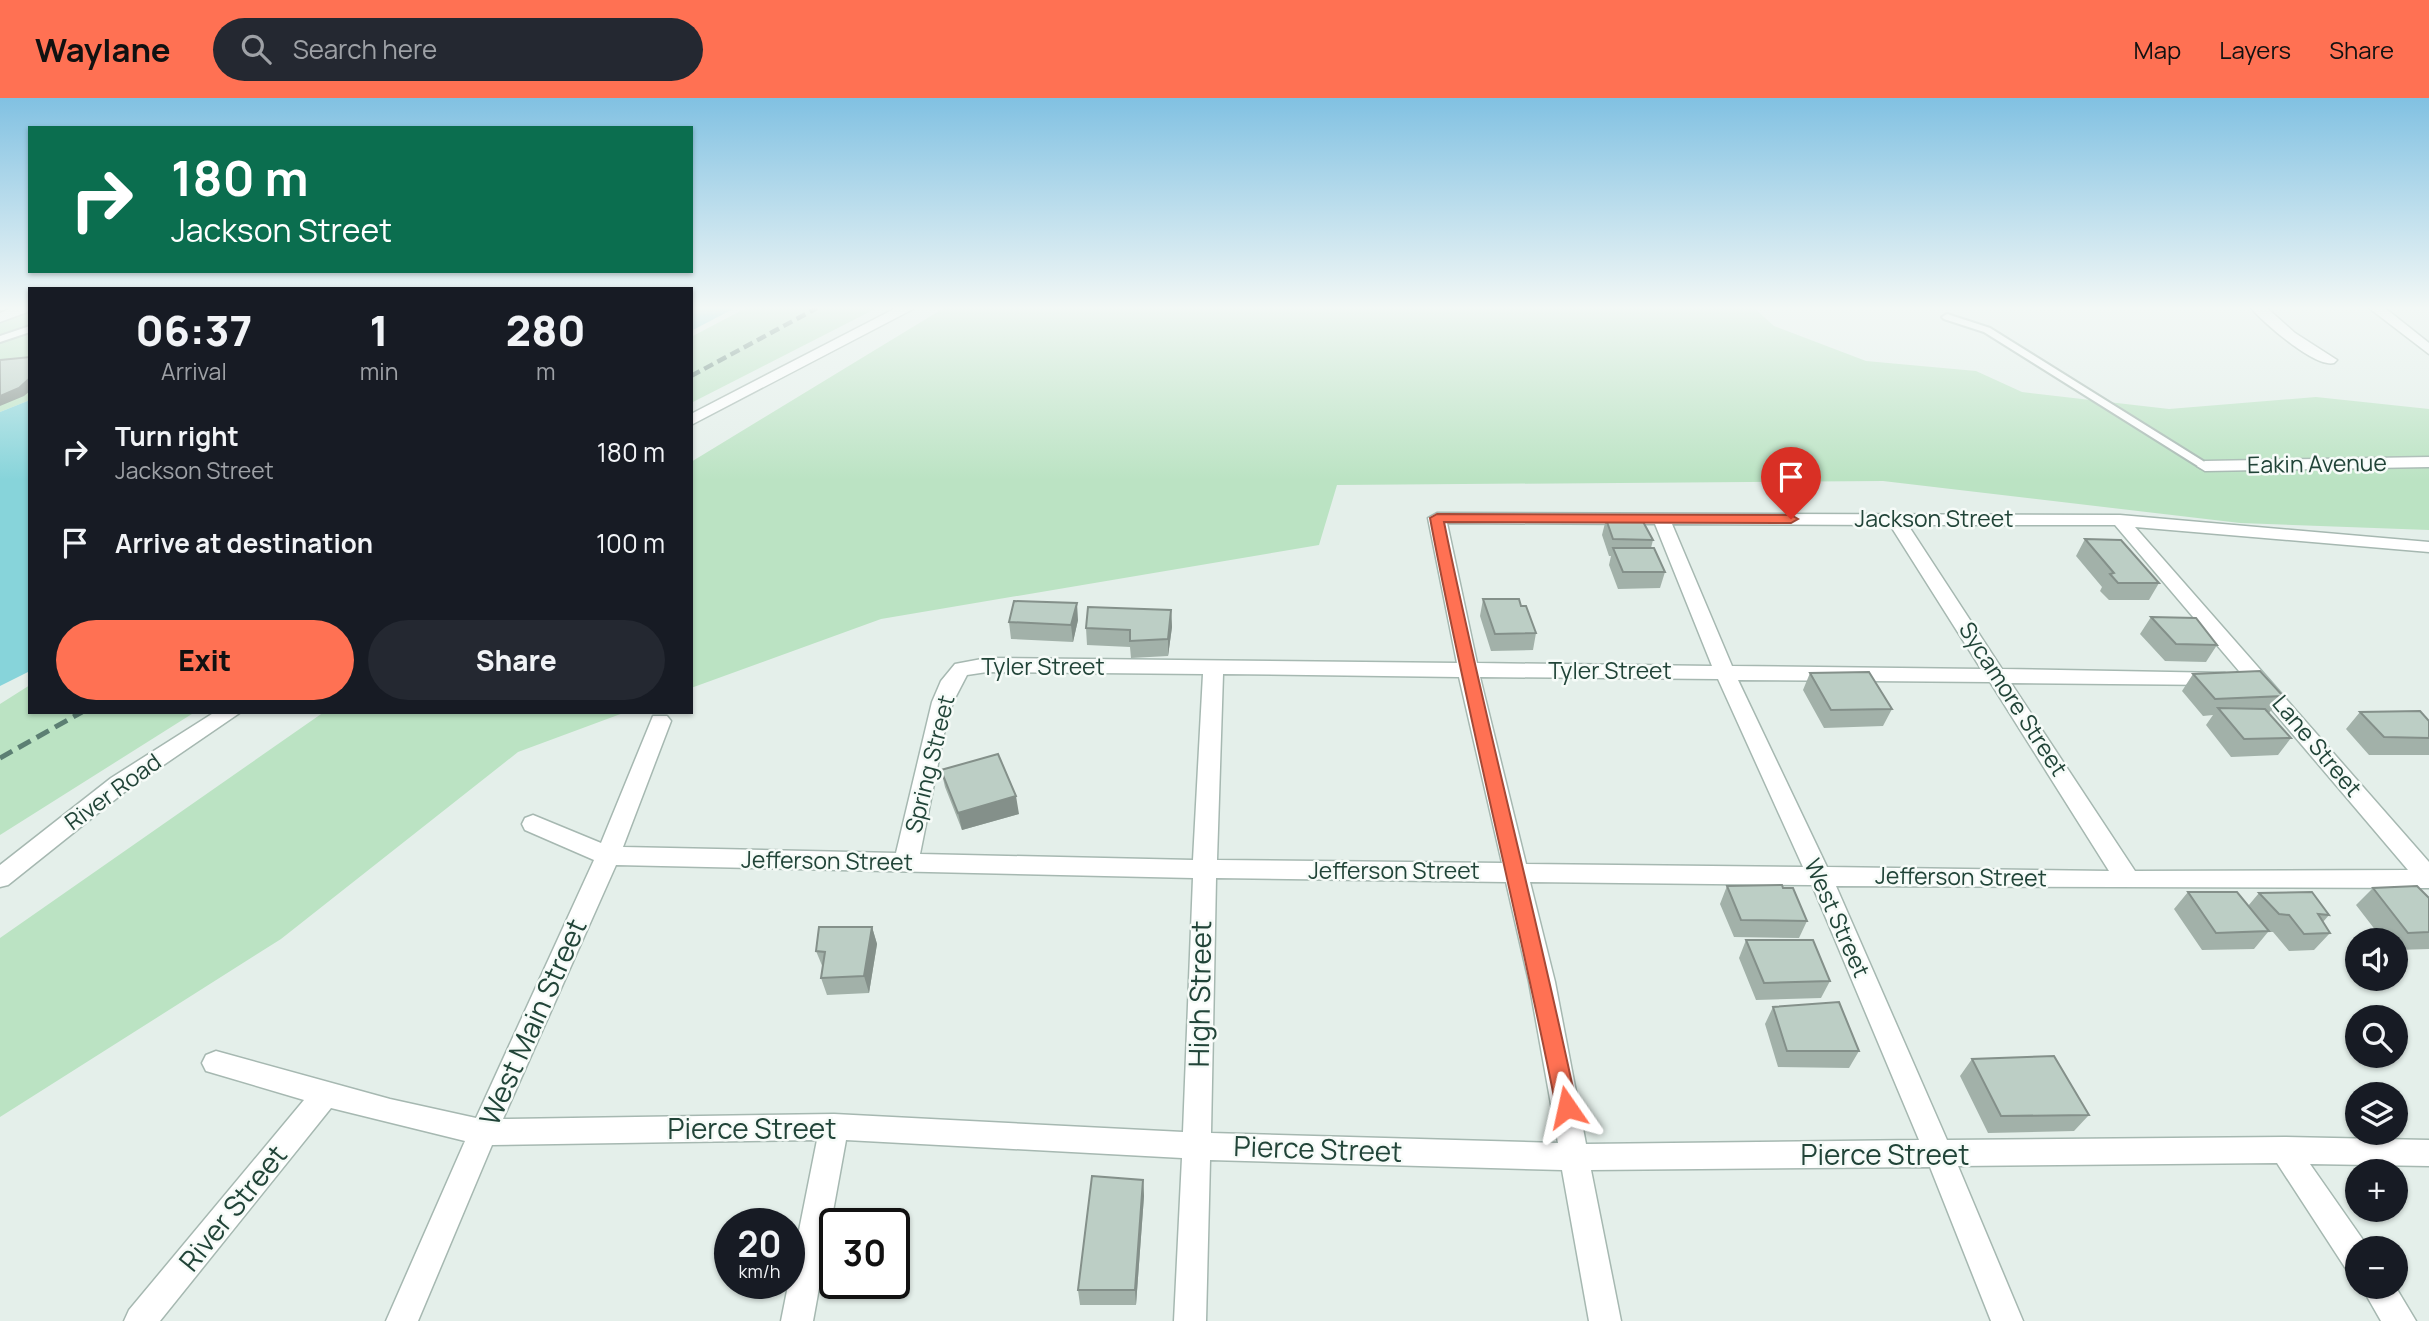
<!DOCTYPE html>
<html lang="en">
<head>
<meta charset="utf-8">
<style>
  :root { --surface:#171b24; --page:#242831; --text:#f1f3f6; --muted:#9ea1a6; --accent:#ff7153 }
  body { margin:0; font-family:Manrope,sans-serif; background:var(--page); color:var(--text); height:100vh; display:flex; flex-direction:column; font-size:26px; white-space:nowrap }
  * { box-sizing:border-box; margin:0 }
  p { font-size:23px; color:var(--muted) }
  .icon { flex:none; width:38px; height:38px; fill:none; stroke:currentColor; stroke-width:2; stroke-linecap:round; stroke-linejoin:round }
  .map { position:relative; flex:1; overflow:hidden }
  .panel { position:absolute; left:28px; top:189px; width:665px; height:427px; display:flex; flex-direction:column; background:var(--surface); border-radius:0px; box-shadow:0 2px 5px #0004 }
  .panel>* { flex:none }
  .top-card { position:absolute; left:28px; top:28px; width:665px; height:147px; border-radius:0px; box-shadow:0 2px 5px #0004; background:#0b6e4f; color:#fff; overflow:hidden }
  .buttons { position:absolute; left:2345px; top:830px; display:grid; gap:14px }
  .buttons a { display:grid; place-items:center; width:63px; height:63px; border-radius:50%; background:var(--surface); box-shadow:0 2px 5px #0004; font-size:35px }
  .speed { position:absolute; left:714px; top:1110px; display:flex; gap:14px; font-size:35px; font-weight:700; text-align:center }
  .speed>* { display:grid; place-content:center; width:91px; height:91px; border-radius:50%; background:var(--surface); box-shadow:0 2px 5px #0004; line-height:1 }
  .speed small { font-size:18px; font-weight:400 }
  .speed .limit { border:4px solid #111; border-radius:10px; background:#fff; color:#111 }
  .pin { position:absolute; display:grid; place-items:center; width:60px; height:60px; color:#fff; margin:-72px -30px; border-radius:50% 50% 50% 0; rotate:-45deg; box-shadow:0 0 7px #0007 }
  .pin .icon { rotate:45deg }
  .me { position:absolute; width:77px; margin:-38px; rotate:349deg; stroke-linejoin:round; filter:drop-shadow(0 0 5px #0008) }
  .turn { display:flex; align-items:center; gap:24px; height:147px; padding:0 28px; font-size:32px }
  .turn .icon { width:91px; height:91px; stroke-width:2.5 }
  .turn b { display:block; font-size:49px; line-height:60px }
  .eta { display:flex; justify-content:space-evenly; align-items:center; height:119px; text-align:center }
  .eta b { font-size:42px; font-weight:800; line-height:49px }
  .button { display:flex; gap:14px; margin-top:auto; padding:14px 28px }
  .button a { flex:1; height:80px; border-radius:42px; background:var(--accent); color:#111; font-size:28px; font-weight:800; line-height:80px; text-align:center }
  .button a+a { background:var(--page); color:var(--text) }
  ul { padding:0; list-style:none }
  li { display:flex; align-items:center; gap:21px; height:91px; padding:0 28px }
  li div { flex:1 }
  li b { display:block; font-size:26px }
  li em { font-style:normal }
  header { display:flex; align-items:center; gap:42px; box-sizing:border-box; height:98px; padding:0 35px; background:var(--accent); color:#111 }
  header strong { font-size:33px }
  nav { display:flex; gap:38px; margin-inline-start:auto; font-size:24px }
  .search { width:490px; height:63px; background:var(--page); display:flex; align-items:center; gap:18px; box-sizing:border-box; padding:0 24px; border-radius:38px; color:var(--muted); font-size:26px }
  .map>svg:first-child { display:block }
  .green { fill:#bbe3c3 }
  .water { fill:#87d4da }
  .lines { fill:none; stroke-linecap:round; stroke-linejoin:round }
  .service-casing { stroke:#a6b8b1; stroke-width:4 }
  .minor-casing { stroke:#a6b8b1; stroke-width:3 }
  .tertiary-casing { stroke:#a6b8b1; stroke-width:3 }
  .service { fill:#fff; fill-rule:evenodd }
  .minor { fill:#fff; fill-rule:evenodd }
  .tertiary { fill:#fff; fill-rule:evenodd }
  .rail-far1 { stroke:#5c7f73; stroke-width:4.5; stroke-dasharray:10 5; stroke-linecap:butt }
  .rail { stroke:#5c7f73; stroke-width:5; stroke-dasharray:14 7; stroke-linecap:butt }
  .wall { fill:#a2b1a9 }
  .shaded-wall { fill:#84908a }
  .building { fill:#bccec5; stroke:#84908a; stroke-width:2 }
  .route { fill:#ff7153; stroke:#a64936; stroke-width:2 }
  .labels { text-anchor:middle; stroke-width:5; stroke-linejoin:round; paint-order:stroke }
  .street-label { font-size:23px; fill:#214438; stroke:#f6fbf8 }
  .near-street-label { font-size:28px; fill:#214438; stroke:#f6fbf8 }
</style>
</head>
<body>
<header>
<strong>Waylane</strong>
<div class="search"><svg class="icon" aria-label="search" viewBox="0 0 24 24"><circle cx="10" cy="10" r="6"/><path d="M15 15l6 6"/></svg>Search here</div>
<nav><a>Map</a><a>Layers</a><a>Share</a></nav>
</header>
<div class="map">
<svg width="2429" height="1223" viewBox="0 0 2429 1223">
  <rect width="100%" height="100%" fill="#e4efea"/>
  <path class="green" d="M8 210H30V302L0 314V214Z
    M746 210H877L691 305V239Z
    M944 210H1754L1774 228 1866 263 1976 273 2022 294 2169 311 2316 299 2429 311V432L2240 425 1883 383 1337 387 1319 447 881 521 691 590V364Z
    M30 587V614H195L0 737V606Z
    M324 614H626L518 654 281 841 0 1019V840Z"/>
  <path class="water" d="M691 210H735L691 233Z
    M30 302V573L0 588V314Z"/>
  <g class="lines">
    <defs>
      <path id="service" d="M1947 216 1990 230 2211 368 2205 371 2201 370 1984 234 1944 221 1942 219Z
        M30 228V234L0 244V238Z"/>
      <path id="minor" d="M12 210H30V213L0 224V215Z
        M2251 210H2267L2295 235 2337 262 2334 265C2315 270 2264 225 2251 210Z
        M2369 210H2385L2429 245V256Z
        M2429 359V369L2205 373 2197 368 2205 363Z
        M1437 415 2120 417 2429 444V454L2135 429 2429 764V790L1836 788 1947 1042 2284 1039 2429 1042V1068L2310 1066 2368 1149 2357 1150V1175L2346 1171 2277 1065 1958 1068 2023 1223H1991L1930 1069 1591 1072 1621 1223H1589L1562 1072 1210 1062 1206 1223H1174L1182 1060 846 1042 813 1223H781L817 1042 492 1047 418 1223H386L465 1043 331 1010 160 1223H124L129 1212 304 1002 206 973 202 965 206 957 216 953 390 1001 476 1020 594 762 525 732 522 726 525 720 533 717 601 745 653 618H667L671 623 623 749 896 755 932 604 941 583 955 566 987 560 1457 565 1428 420ZM1447 425 1655 426 1712 568 1477 565ZM1672 426 1890 427 1981 571 1732 568ZM1908 427H2115L2408 772 2135 773 2011 585 2218 587 2228 580 2225 575 2002 571ZM987 574 1203 576 1193 762 920 756 945 631 953 604 967 577ZM1223 576 1459 579 1502 765 1217 762ZM1480 579 1718 581 1803 769 1526 766ZM1738 582 1990 584 2109 773 1827 769ZM616 767 1193 780 1183 1034 834 1016 503 1021ZM1216 780 1506 784 1529 884 1558 1045 1211 1035ZM1530 784 1812 787 1919 1042 1586 1046 1555 884Z
        M2361 1188H2395L2416 1223H2381Z"/>
      <path id="tertiary" d="M896 210H915L691 327V316Z
        M215 614H241L127 692 8 787 0 789V767L111 680Z"/>
    </defs>
    <use href="#service" class="service-casing"/>
    <use href="#minor" class="minor-casing"/>
    <use href="#tertiary" class="tertiary-casing"/>
    <use href="#service" class="service"/>
    <use href="#minor" class="minor"/>
    <use href="#tertiary" class="tertiary"/>
    <path class="rail-far1" d="M691 278 817 210"/>
    <path class="rail" d="M0 660 82 614"/>
  </g>
  <path class="wall" d="M1606 421 1653 442 1651 450 1665 474 1660 490 1618 491 1609 467 1611 458H1609L1602 437Z
    M2085 441 2159 485 2149 502H2109L2100 493 2102 489 2076 458Z
    M1483 501 1521 508 1536 535 1533 552 1491 553 1480 518Z
    M1171 512 1172 529 1168 558 1131 560 1130 549 1087 547 1086 530Z
    M2151 519 2217 547 2206 564 2165 563 2140 536Z
    M1078 522 1073 544 1011 541 1009 524Z
    M1810 575 1892 611 1883 628 1824 630 1803 592Z
    M2193 576 2283 598 2269 615 2291 640 2278 657 2231 659 2206 627 2213 617 2203 618 2182 593Z
    M2360 614 2429 623V657H2369L2346 631Z
    M941 672 1019 716 962 732 945 689Z
    M1727 788 1807 823 1799 840 1734 839 1720 806Z
    M2373 790 2429 800V851L2396 852V842H2383L2356 807Z
    M2188 794 2248 808 2259 795 2329 817 2323 824 2330 835 2314 852 2289 853 2273 834H2268L2254 851 2202 852 2174 811Z
    M872 829 877 846 869 895 827 897 821 880 823 870 816 853Z
    M1746 842 1830 883 1821 900 1756 902 1739 860Z
    M1773 909 1859 953 1849 970 1778 969 1765 926Z
    M1972 961 2089 1017 2074 1033 1988 1035 1960 978Z
    M1143 1082 1144 1098 1136 1207H1080L1078 1192Z"/>
  <path class="shaded-wall" d="M30 280V293L24 298 0 308V298Z
    M1077 505 1078 522 1073 544 1071 527Z
    M1171 512 1172 529 1168 558V541Z
    M1016 698 1019 716 962 732 958 715Z
    M872 829 877 846 869 895 864 878Z
    M1143 1082 1144 1098 1136 1207 1135 1192Z"/>
  <path class="building" d="M30 259V280L19 290 0 298V262Z
    M1641 420 1653 442 1613 441 1606 421Z
    M2085 441 2121 442 2159 485H2118L2110 476 2114 475Z
    M1613 450H1654L1665 474H1623Z
    M1483 501H1519L1521 508H1526L1536 535 1495 536Z
    M1014 503 1077 505 1071 527 1009 524Z
    M1088 509 1171 512 1168 541 1130 543V532L1086 530Z
    M2151 519 2196 520 2217 547 2176 546Z
    M2260 573 2283 598 2215 601 2193 576Z
    M1869 574 1892 611 1831 612 1810 575Z
    M2218 610 2265 611 2291 640 2244 641Z
    M2420 613 2429 623V640L2384 639 2360 614Z
    M998 656 1016 698 958 715 941 672Z
    M1782 787 1783 790H1793L1807 823 1741 822 1727 788Z
    M2417 788 2429 800V834L2408 835 2373 790Z
    M2188 794H2237L2269 833 2216 835Z
    M2312 794 2329 817 2318 816 2330 835 2304 836 2289 817 2279 816 2259 795Z
    M819 829H872L864 878 821 880 825 854 816 853Z
    M1746 842H1813L1830 883 1764 885Z
    M1839 904 1859 953H1787L1773 909Z
    M2054 958 2089 1017 2001 1018 1972 961Z
    M1092 1078 1143 1082 1135 1192H1078Z"/>
  <linearGradient id="sky" x2="0" y2="1"><stop stop-color="#81c1e2"/><stop offset="0.55" stop-color="#f3f8f6"/><stop offset="1" stop-color="#f3f8f6" stop-opacity="0"/></linearGradient>
  <rect width="2429" height="382" fill="url(#sky)"/>
  <path class="route" d="M1437 416 1791 417 1798 421 1791 425 1444 424C1484 620 1536 813 1577 1009L1574 1015 1567 1018 1559 1015 1556 1009C1517 812 1467 617 1430 420Z"/>
  <g class="labels">
    <g class="street-label">
      <text transform="translate(2317 366) rotate(-1)" y="8">Eakin Avenue</text>
      <text x="1934" y="429">Jackson Street</text>
      <text x="1043" y="577">Tyler Street</text>
      <text x="1610" y="581">Tyler Street</text>
      <text transform="translate(2013 601) rotate(57)" y="8">Sycamore Street</text>
      <text transform="translate(2317 648) rotate(50)" y="8">Lane Street</text>
      <text transform="translate(930 666) rotate(-76)" y="8">Spring Street</text>
      <text transform="translate(113 694) rotate(-36)" y="8">River Road</text>
      <text transform="translate(827 763) rotate(1)" y="8">Jefferson Street</text>
      <text x="1394" y="781">Jefferson Street</text>
      <text transform="translate(1961 779) rotate(1)" y="8">Jefferson Street</text>
      <text transform="translate(1837 820) rotate(66)" y="8">West Street</text>
    </g>
    <g class="near-street-label">
      <text transform="translate(1200 896) rotate(-89)" y="10">High Street</text>
      <text transform="translate(533 924) rotate(-66)" y="10">West Main Street</text>
      <text x="752" y="1041">Pierce Street</text>
      <text transform="translate(1318 1051) rotate(2)" y="10">Pierce Street</text>
      <text x="1885" y="1067">Pierce Street</text>
      <text transform="translate(233 1110) rotate(-51)" y="10">River Street</text>
    </g>
  </g>
</svg>
<div class="buttons">
<a><svg class="icon" aria-label="sound" viewBox="0 0 24 24"><path d="M4 9h4l5-4v14l-5-4H4zM17 9q2 3 0 6"/></svg></a>
<a><svg class="icon" aria-label="search" viewBox="0 0 24 24"><circle cx="10" cy="10" r="6"/><path d="M15 15l6 6"/></svg></a>
<a><svg class="icon" aria-label="layers" viewBox="0 0 24 24"><path d="M12 4l9 5-9 5-9-5zM3 14l9 5 9-5"/></svg></a>
<a>+</a>
<a>−</a>
</div>
<div class="speed"><div>20<small>km/h</small></div><div class="limit">30</div></div>
<div class="pin" style="left:1791px;top:421px;background:#d93025"><svg class="icon" aria-label="arrive" viewBox="0 0 24 24"><path d="M6 21V4h12l-3 4 3 4H6"/></svg></div>
<svg class="me" style="left:1567px;top:1009px" viewBox="-20 -20 40 40"><path d="M0-17L14 15 0 8-14 15z" fill="#ff7153" stroke="#fff" stroke-width="4"/></svg>
<div class="top-card">
<div class="turn"><svg class="icon" aria-label="right" viewBox="0 0 24 24"><path d="M7 20v-9h11M14 6l5 5-5 5"/></svg><div><b>180 m</b>Jackson Street</div></div>
</div>
<section class="panel">
<div class="eta">
<div><b>06:37</b><p>Arrival</p></div>
<div><b>1</b><p>min</p></div>
<div><b>280</b><p>m</p></div>
</div>
<ul>
<li><svg class="icon" aria-label="right" viewBox="0 0 24 24"><path d="M7 20v-9h11M14 6l5 5-5 5"/></svg><div><b>Turn right</b><p>Jackson Street</p></div><em>180 m</em></li>
<li><svg class="icon" aria-label="arrive" viewBox="0 0 24 24"><path d="M6 21V4h12l-3 4 3 4H6"/></svg><div><b>Arrive at destination</b></div><em>100 m</em></li>
</ul>
<div class="button"><a>Exit</a><a>Share</a></div>
</section>
</div>
</body>
</html>
